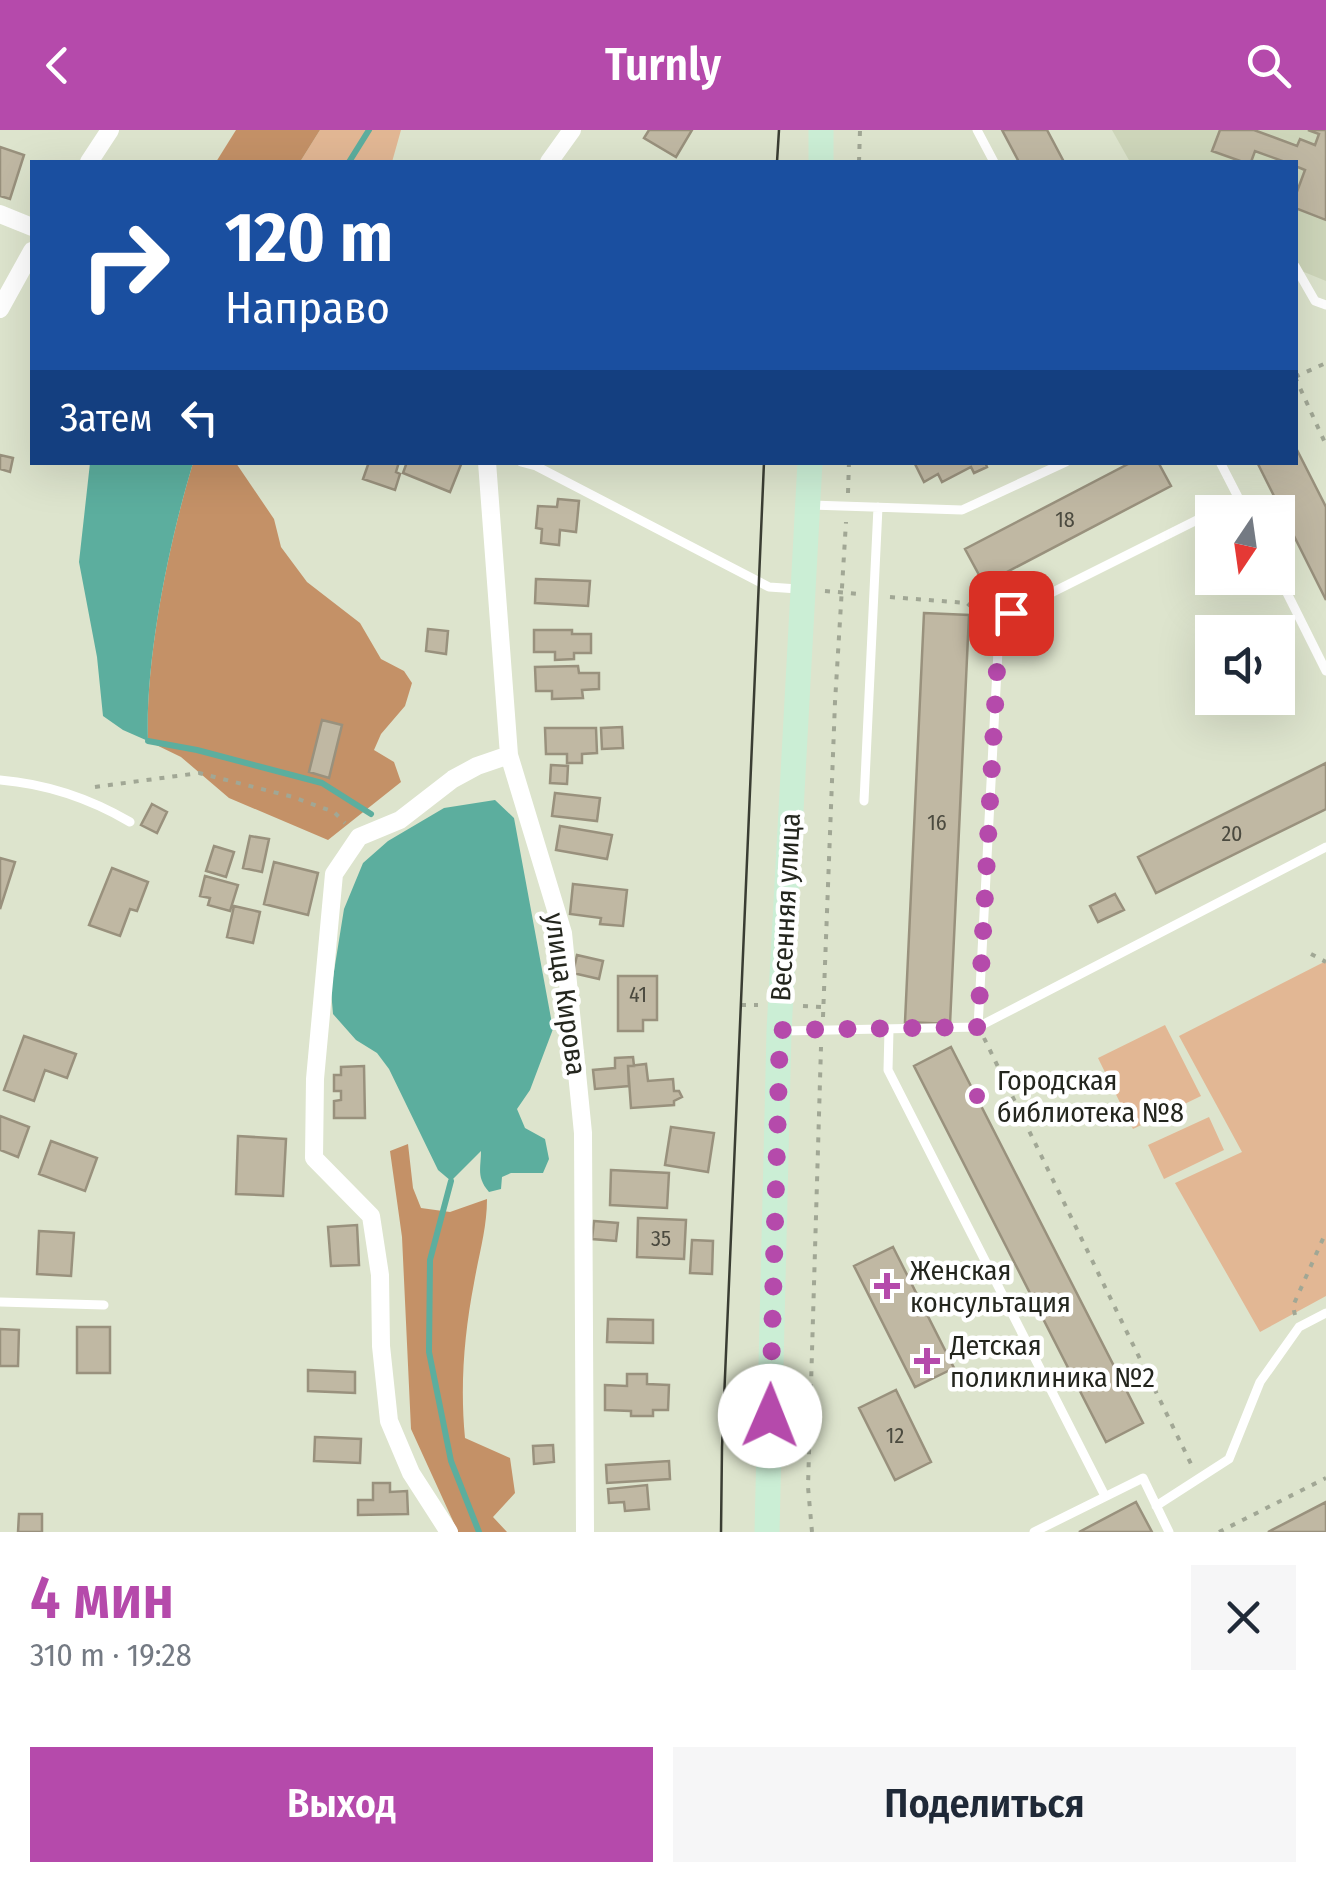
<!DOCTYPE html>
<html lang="ru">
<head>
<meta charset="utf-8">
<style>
  :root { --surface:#fff; --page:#f6f6f7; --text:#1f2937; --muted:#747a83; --accent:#b54aab }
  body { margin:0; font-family:"Fira Sans Condensed",sans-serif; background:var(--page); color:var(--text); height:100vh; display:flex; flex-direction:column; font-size:38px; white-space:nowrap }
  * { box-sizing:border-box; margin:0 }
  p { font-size:32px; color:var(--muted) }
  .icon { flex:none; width:55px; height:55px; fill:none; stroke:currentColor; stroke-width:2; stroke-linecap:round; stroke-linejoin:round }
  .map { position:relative; height:1402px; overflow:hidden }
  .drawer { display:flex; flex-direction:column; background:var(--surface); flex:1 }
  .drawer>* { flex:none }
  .guide { position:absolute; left:30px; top:30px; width:1268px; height:305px; border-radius:0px; box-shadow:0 10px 40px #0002; background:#1a4fa0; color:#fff; overflow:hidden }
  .needle { width:65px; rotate:193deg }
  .fabs { position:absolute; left:1195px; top:365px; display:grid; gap:20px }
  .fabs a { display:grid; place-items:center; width:100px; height:100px; border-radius:0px; background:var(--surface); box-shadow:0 10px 40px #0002; font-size:50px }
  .pin { position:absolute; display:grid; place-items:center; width:85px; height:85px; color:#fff; margin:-42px; border-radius:20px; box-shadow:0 5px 15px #0006 }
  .me { position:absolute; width:110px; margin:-55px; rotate:1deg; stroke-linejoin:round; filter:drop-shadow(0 0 8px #0008) }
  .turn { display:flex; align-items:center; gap:35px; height:210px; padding:0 30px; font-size:45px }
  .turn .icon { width:130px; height:130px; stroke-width:2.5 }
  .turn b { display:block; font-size:70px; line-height:85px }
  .then { display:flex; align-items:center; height:95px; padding:0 30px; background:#0003; gap:20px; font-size:38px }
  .round { display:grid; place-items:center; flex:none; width:105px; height:105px; border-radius:0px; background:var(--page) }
  .summary { display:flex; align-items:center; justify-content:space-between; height:170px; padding:0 30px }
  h1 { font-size:60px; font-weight:600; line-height:75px; color:var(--accent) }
  .primary-button { display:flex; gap:20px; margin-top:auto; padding:20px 30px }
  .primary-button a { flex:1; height:115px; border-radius:0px; background:var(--accent); color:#fff; font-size:40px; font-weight:600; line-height:115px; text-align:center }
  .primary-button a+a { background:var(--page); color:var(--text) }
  header { display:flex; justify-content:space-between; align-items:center; height:130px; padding:0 30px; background:var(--accent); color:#fff; font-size:45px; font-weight:600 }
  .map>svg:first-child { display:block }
  .built { fill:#ced6ba }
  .green { fill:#e2b794 }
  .forest { fill:#c49167 }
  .water { fill:#5cae9e }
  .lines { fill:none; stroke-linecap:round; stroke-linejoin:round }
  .stream { stroke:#5cae9e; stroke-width:6 }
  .building { fill:#c0b8a3; stroke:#99917d; stroke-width:2.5 }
  .path { stroke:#a1a795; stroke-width:4; stroke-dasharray:5 8; stroke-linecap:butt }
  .service { stroke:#fff; stroke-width:9 }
  .minor { stroke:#fff; stroke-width:18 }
  .secondary { stroke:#cbeed5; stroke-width:25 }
  .tram { stroke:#3a3d33; stroke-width:2.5 }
  .route { stroke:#b54aab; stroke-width:18; stroke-dasharray:0 32.4 }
  .poi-dot { fill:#b54aab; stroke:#fff; stroke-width:4 }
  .labels { text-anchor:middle; stroke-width:9; stroke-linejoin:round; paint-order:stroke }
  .number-label { font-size:22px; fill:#4b4a3f }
  .street-label { font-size:28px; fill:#24261e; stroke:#fff }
  .poi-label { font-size:28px; fill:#24261e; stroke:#fff; text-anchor:start }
</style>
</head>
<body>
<header><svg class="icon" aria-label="back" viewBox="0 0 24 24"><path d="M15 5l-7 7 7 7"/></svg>Turnly<svg class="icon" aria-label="search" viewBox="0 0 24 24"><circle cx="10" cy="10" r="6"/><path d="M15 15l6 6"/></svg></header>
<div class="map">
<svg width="1326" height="1402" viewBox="0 0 1326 1402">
  <rect width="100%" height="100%" fill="#dde4cd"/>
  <path class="built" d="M1112 0H1326V151L1304 142 1295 145V32H1130Z"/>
  <path class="green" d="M320 0H401L392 32H300Z
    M1326 831V1166L1260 1202 1175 1053 1242 1022 1179 906Z
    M1165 895 1201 966 1133 999 1098 928Z
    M1209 987 1224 1020 1164 1049 1148 1015Z"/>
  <path class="forest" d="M236 0H320L300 32H216Z
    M193 333H236L274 389 281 417 307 452 360 493 381 529 404 541 412 553 405 576 381 604 374 620 394 632 401 652 328 710 229 668 181 627 148 611C145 529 169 412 193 333Z
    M408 1014 413 1058 421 1078 450 1082 487 1069C487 1098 479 1124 474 1153 464 1205 460 1256 465 1308L510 1328 515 1363 493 1387 507 1402H458L411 1299 402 1107 390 1021Z"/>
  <path class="water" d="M90 333H193C169 412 145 529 148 611L123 600 103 586 97 527 79 432Z
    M495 670 514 688 553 899 530 960 517 979 525 998 545 1009 549 1029 543 1043H511L502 1047 501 1059 489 1062C476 1047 481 1038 481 1021L451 1051 438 1040 389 939 377 923 356 910 333 884 331 860 344 779 363 733 388 711 444 678Z"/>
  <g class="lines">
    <path class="stream" d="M349 32 369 0
      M148 611 197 620 322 653 371 684
      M451 1051 430 1130 429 1222 451 1331 479 1402"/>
  </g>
  <path class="building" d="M649 0H692L676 27 644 8Z
    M1002 0H1047L1064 32H1019Z
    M1220 0H1254L1297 16 1300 9 1315 15 1319 4 1308 0H1326V90L1295 78V67L1305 40 1295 36V32H1285L1255 21 1251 32H1243L1212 21Z
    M0 17 24 25 10 69 0 66Z
    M1295 316 1326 377V470L1257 332H1295Z
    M0 325 13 328 10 342 0 339Z
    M369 332H399L396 342 400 344 395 360 363 349Z
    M407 332H462L450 362 403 343Z
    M914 332H985L987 337 974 343 971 337 942 352 938 344 924 352Z
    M1132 332H1158L1171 356 984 454 965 419Z
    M558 369 579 371 576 402 560 400 559 415 541 413 542 399 536 398 538 376 557 377Z
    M536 449 590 451 588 476 535 473Z
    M924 483 969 485 950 894 905 892Z
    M428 499 448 501 446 524 426 521Z
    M534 500H572V504H591V523H574V529L555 530V522H534Z
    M578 536 579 543H599V559L582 560 583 568 552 569V561H536L535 537Z
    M322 590 342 595 329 648 309 642Z
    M622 597 623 618 602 619 601 598Z
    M545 598H596L597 623 582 624V633H567V624H546Z
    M1326 633V679L1156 763 1138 727Z
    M551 635 568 636 567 654 550 653Z
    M555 663 600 668 597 691 552 686Z
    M152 674 167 682 157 703 141 695Z
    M560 696 612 705 607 729 556 720Z
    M250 706 269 709 262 742 243 738Z
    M214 716 234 722 226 747 206 741Z
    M0 728 15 732 0 779Z
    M274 732 318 743 308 785 264 774Z
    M112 738 148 752 137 781 130 779 120 806 89 795Z
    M205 746 238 755 230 781 208 775 210 768 200 766Z
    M573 754 627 760 623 796 600 794 601 788 570 784Z
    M1115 764 1124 780 1098 792 1090 776Z
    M234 776 260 782 253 813 227 807Z
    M577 825 603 831 599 849 573 843Z
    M618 846H657V890H643V901H618Z
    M24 906 76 924 67 948 45 940 34 971 4 960Z
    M951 917 1143 1293 1106 1312 914 936Z
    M633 927 634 936H628L629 956 595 959 593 940 615 938V928Z
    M646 934 648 951 673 949 674 961H679L682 967 674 971V975L631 978 628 936Z
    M364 936 365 988H334V971L341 970V961H334V945H341V937Z
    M0 986 29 997 18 1027 0 1020Z
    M671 997 714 1003 708 1042 665 1035Z
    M238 1006 286 1009 283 1066 236 1064Z
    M51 1011 97 1028 85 1061 39 1044Z
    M611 1040 669 1043 667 1078 610 1075Z
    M638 1088 686 1090 684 1129 637 1127Z
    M594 1091 618 1093 616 1111 592 1109Z
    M357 1095 359 1135 331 1136 328 1097Z
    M39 1101 74 1103 71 1146 37 1144Z
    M692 1110 713 1111 712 1144 690 1143Z
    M893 1117 954 1238 915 1257 854 1136Z
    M608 1189 653 1190V1213L607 1212Z
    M77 1197H110V1243H77Z
    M0 1199 19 1200 18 1236H0Z
    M308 1240 355 1242V1263L308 1261Z
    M627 1244H647V1254L669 1255 668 1280H653V1286H631V1281L605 1280V1255L627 1256Z
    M896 1260 931 1332 895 1350 859 1278Z
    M315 1307 361 1309 360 1333 314 1331Z
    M553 1315 554 1332 534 1334 533 1316Z
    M669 1331 670 1349 607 1353 606 1335Z
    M373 1353H390V1362L407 1361 408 1384 358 1385V1370H373Z
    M647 1355 649 1379 625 1381 624 1372 609 1373 608 1359Z
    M1136 1372 1152 1402H1079Z
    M1326 1372V1402H1268Z
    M19 1384H42V1402H18Z"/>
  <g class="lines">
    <path class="path" d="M859 32 860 0
      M1295 247 1326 315
      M1295 247 1326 233
      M848 363 849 332
      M825 461 860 464
      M890 467 967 473 988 492
      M95 657 199 643 293 667 334 682 345 693
      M1311 824 1326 832
      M741 875H758
      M803 876 823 877
      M823 887 835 572 846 392
      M984 908 1192 1336
      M1295 1185 1293 1176 1326 1102
      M812 1402 808 1357 821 917
      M1219 1402 1326 1348"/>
    <path class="service" d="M977 0 994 32
      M1295 136 1315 171 1326 175
      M521 332 536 336 769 457 798 459
      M1239 369 1246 382
      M811 375 962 380 1066 332
      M1278 445 1326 541
      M0 650C48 654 89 668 130 692
      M864 671 878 377
      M978 897 999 502 1011 483 1239 369 1220 332
      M889 900 888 940 1105 1366
      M783 901 978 897 1326 717
      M0 1172 104 1175
      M1156 1376 1229 1329 1260 1252 1299 1197 1326 1183
      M1034 1402 1143 1348 1169 1402"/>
    <path class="minor" d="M89 32 110 0
      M549 32 572 0
      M0 84 32 97
      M0 179 32 121
      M487 332 509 625 563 803 583 1003 585 1402
      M449 1402 411 1343 389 1291 381 1216 380 1145 371 1086 314 1028 315 949 334 744 359 707 400 690 453 649 477 636 509 625"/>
    <path class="secondary" d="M821 32V0
      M767 1402 779 901 810 332"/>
    <path class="tram" d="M777 32 779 0
      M721 1402 722 1317 764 332"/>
  </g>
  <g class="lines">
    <path class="route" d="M770 1286 780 900 978 897 999 502 1011 483"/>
  </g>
  <g class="poi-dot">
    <circle cx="977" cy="966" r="10"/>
    <path d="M882 1141h10v10h10v10h-10v10h-10v-10h-10v-10h10z"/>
    <path d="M922 1216h10v10h10v10h-10v10h-10v-10h-10v-10h10z"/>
  </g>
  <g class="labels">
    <g class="number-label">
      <text x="1065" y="397">18</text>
      <text x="937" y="700">16</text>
      <text x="1232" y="711">20</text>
      <text x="638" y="872">41</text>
      <text x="661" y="1116">35</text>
      <text x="895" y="1313">12</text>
    </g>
    <g class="street-label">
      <text transform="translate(785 777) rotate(-87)" y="10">Весенняя улица</text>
      <text transform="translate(566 864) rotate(82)" y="10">улица Кирова</text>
    </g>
    <g class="poi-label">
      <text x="997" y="960">Городская<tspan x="997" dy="32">библиотека №8</tspan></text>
      <text x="910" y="1150">Женская<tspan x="910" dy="32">консультация</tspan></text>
      <text x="950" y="1225">Детская<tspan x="950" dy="32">поликлиника №2</tspan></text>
    </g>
  </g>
</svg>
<div class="fabs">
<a><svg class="needle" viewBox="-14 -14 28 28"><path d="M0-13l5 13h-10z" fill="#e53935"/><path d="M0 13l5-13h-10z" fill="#747a83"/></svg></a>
<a><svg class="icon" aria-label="sound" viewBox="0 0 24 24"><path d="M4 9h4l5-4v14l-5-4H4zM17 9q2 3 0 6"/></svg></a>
</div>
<div class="pin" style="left:1011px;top:483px;background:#d93025"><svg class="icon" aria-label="arrive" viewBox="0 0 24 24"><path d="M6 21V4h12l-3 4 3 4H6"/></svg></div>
<svg class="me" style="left:770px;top:1286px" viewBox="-20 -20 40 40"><circle r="19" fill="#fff"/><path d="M0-13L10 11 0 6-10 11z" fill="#b54aab"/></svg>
<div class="guide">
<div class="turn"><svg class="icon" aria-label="right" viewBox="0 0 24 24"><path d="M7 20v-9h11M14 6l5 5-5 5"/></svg><div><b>120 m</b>Направо</div></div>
<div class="then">Затем<svg class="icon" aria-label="left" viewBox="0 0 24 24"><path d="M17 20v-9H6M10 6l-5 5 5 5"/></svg></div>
</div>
</div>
<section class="drawer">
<div class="summary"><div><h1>4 мин</h1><p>310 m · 19:28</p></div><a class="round"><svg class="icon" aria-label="close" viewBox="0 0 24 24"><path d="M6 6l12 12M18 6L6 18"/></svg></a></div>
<div class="primary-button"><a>Выход</a><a>Поделиться</a></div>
</section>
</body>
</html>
